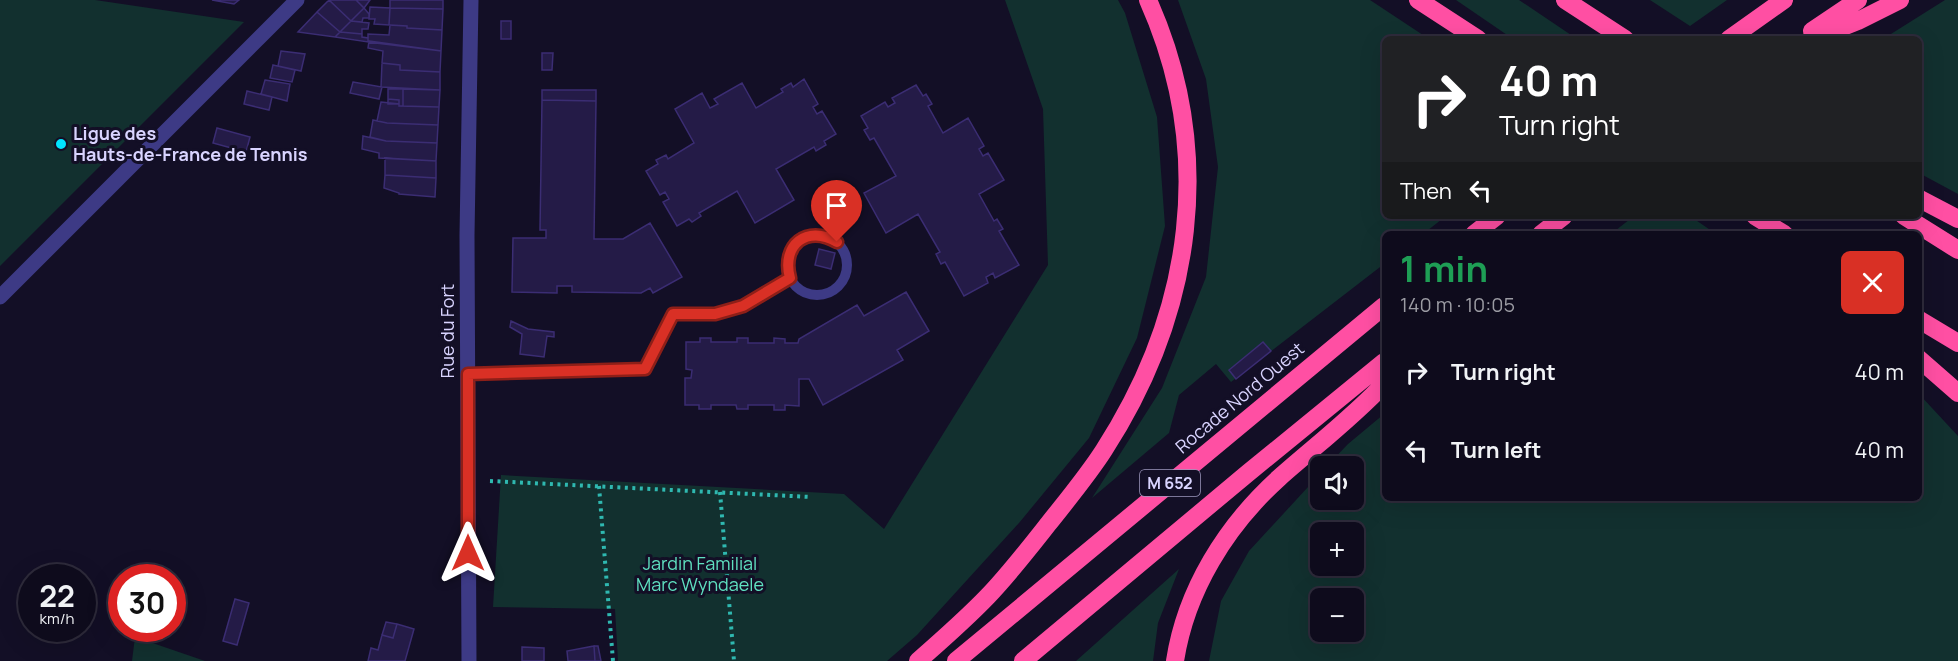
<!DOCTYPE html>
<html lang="en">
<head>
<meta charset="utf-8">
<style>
  :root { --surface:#0e0b1c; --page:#171425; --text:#f1f3f6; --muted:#9b9ba3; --line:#2e2b3b }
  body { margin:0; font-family:Manrope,sans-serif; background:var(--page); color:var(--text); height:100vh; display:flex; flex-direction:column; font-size:22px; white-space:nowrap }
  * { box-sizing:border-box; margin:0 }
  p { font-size:20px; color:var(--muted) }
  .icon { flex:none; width:33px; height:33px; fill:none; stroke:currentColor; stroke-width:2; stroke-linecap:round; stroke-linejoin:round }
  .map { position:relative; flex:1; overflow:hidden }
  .details { position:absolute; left:1382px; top:231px; width:540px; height:270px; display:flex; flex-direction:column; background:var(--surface); border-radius:9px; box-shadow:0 6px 24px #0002,0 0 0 2px var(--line) }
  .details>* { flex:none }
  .top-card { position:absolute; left:1382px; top:36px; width:540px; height:183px; border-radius:9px; box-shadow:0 6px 24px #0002,0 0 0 2px var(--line); background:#202124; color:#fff; overflow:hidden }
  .fabs { position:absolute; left:1310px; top:456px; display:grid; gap:12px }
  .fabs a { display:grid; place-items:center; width:54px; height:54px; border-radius:9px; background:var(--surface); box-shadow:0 6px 24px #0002,0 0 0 2px var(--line); font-size:30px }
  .speed { position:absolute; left:18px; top:564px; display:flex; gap:12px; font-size:30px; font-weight:700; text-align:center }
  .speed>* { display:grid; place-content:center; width:78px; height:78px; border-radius:50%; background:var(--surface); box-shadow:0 6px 24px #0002,0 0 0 2px var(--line); line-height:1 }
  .speed small { font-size:15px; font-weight:400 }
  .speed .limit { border:9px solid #d22; background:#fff; color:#111 }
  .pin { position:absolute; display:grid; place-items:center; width:51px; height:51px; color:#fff; margin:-62px -26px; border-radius:50% 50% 50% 0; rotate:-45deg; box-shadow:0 0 6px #0007 }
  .pin .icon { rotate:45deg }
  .me { position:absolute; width:66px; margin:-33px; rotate:0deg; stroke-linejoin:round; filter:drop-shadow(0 0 4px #0008) }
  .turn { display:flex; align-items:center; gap:21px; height:126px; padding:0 18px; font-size:27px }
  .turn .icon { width:78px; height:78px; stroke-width:2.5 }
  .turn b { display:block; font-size:42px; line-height:51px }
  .then { display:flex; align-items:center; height:57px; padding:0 18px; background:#0003; gap:12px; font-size:22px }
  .round { display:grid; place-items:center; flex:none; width:63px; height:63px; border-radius:9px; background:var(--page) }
  .overview { display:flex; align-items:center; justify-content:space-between; height:102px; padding:0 18px }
  h1 { font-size:36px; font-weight:700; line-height:45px; color:#1e9e55 }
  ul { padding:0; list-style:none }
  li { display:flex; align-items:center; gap:18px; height:78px; padding:0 18px }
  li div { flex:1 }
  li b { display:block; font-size:22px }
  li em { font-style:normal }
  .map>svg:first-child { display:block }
  .green { fill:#12302f; fill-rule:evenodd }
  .building { fill:#241b47; stroke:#3b2d73; stroke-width:1.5 }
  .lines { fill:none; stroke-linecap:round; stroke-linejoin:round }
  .path { stroke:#2fb8b0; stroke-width:4; stroke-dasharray:3 4.5; stroke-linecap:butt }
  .lane { stroke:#3d3a85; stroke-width:10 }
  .street { stroke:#3d3a85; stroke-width:15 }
  .highway { stroke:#ff4fa3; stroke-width:18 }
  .route-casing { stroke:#8d1f18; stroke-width:15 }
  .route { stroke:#d93025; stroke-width:10 }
  .poi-dot { fill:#00e5ff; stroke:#130f26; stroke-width:2 }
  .labels { text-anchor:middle; stroke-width:6; stroke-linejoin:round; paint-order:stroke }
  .shield { fill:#130f26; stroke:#9e99be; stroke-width:1.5 }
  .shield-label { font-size:16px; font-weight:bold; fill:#d9d4ff }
  .poi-label { font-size:18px; font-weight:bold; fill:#d9d4ff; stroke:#130f26; text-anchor:start }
  .street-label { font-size:18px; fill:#d9d4ff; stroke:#130f26 }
  .park-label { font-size:18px; fill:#5fe0c0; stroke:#130f26 }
</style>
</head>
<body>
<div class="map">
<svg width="1958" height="661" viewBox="0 0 1958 661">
  <rect width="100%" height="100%" fill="#130f26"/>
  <path class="green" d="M0 0H95L244 22 0 266Z
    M1005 0H1118L1125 13 1157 117 1165 226 1137 338 1089 438 1019 523 917 635 887 661H618L615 609 493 607 501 475 844 494 884 529 1048 265 1043 109Z
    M1178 0H1370L1429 39H1384V216H1446L1423 234H1384V264L1231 382 1216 364 1179 395 1169 433 1092 498 1162 388 1206 277 1218 167 1206 79Z
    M1456 0H1519L1577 39H1513Z
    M1650 0H1727L1690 26Z
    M1945 0H1958V194L1919 173 1918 39H1883Z
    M1634 216H1690L1716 234H1611Z
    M1919 394 1958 436V661H1209L1221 601 1249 551 1320 474V500H1353V466H1327L1348 444 1384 414V498H1918ZM1320 532H1353V566H1320ZM1320 598H1353V632H1320Z
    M1179 569 1158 623 1153 661H1076Z
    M135 637 205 661H132Z"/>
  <path class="building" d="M212 0H239L234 4Z
    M329 0H356L364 8 351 21Z
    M329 0 351 21 340 32 317 12Z
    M356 0H370L364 8Z
    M390 0H443V9L390 8Z
    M370 7 390 8 389 25 374 24 375 19H369Z
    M364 8 369 14V18H363L362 22 351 21Z
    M390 8 443 9 442 30 407 28V26L389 25Z
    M317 12 340 32 335 37 298 32Z
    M351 21 369 23 368 29H362V34L340 32Z
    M501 21H511V39H501Z
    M390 25 407 26V28L442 30 441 51 368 42V34L389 35Z
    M340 32 362 34V37L368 38V42L335 37Z
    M369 41 441 51 440 72 400 70V65L382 63 383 51 368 48Z
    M281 51 305 54 301 71 278 66Z
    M542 53H553L552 70H542Z
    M382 63 400 65V70L440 72V90L381 87Z
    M273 65 295 70 292 82 270 78Z
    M804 79 818 104 813 107 817 114 822 111 836 134 824 141 826 145 816 151 814 147 776 169 794 200 755 223 737 191 699 213 701 216 692 222 689 219 677 226 663 202 669 199 665 192 660 195 646 171 658 164 656 160 666 155 668 159 694 143 675 109 702 93 710 108 718 104 714 99 742 83 756 108 783 92 781 89 791 83 793 87Z
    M265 80 290 84 287 101 261 94Z
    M353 82 382 87 379 99 350 93Z
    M916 85 923 96 926 94 932 104 928 106 943 133 968 118 984 146 979 149 983 156 988 153 1004 180 979 194 994 221 997 219 1003 229 999 231 1019 265 995 278 993 273 986 277 988 283 964 296 945 262 941 264 936 254 940 252 918 214 886 233 864 193 896 176 874 138 870 140 864 130 868 128 861 116 885 102 888 107 895 103 892 98Z
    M388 89H403V106H399V100L388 99Z
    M403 89 440 90 439 107 403 106Z
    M542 90H596V101L542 100Z
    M247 91 272 97 269 110 244 104Z
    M388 99 399 100V104H388Z
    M542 100 596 101 594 239H623L650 223 682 277 653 293 650 288 641 293 572 292V286H557V293L512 292 513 238H546V230H540Z
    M381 102 399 104V106L439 107 438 125 387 123 377 121Z
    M373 120 387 123 438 125 437 143 386 141 370 137Z
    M217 128 250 137 246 152 213 143Z
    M363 136 386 141 437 143 436 161 379 158V153L362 149Z
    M385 158 436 161V178L385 175Z
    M385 175 436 178 435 197 399 194V193L384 188Z
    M819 249 835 253 831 269 815 265Z
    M906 292 929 331 897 350 903 360 823 405 809 379H799V406L785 405V410H774V405H748V409H737L736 405H711V409H699V405H685V378H691L692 370 686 369V342H700V338H711V342H737V338H748V343H774V338L785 339V343H798L799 339 857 305 864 316Z
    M511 321 528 329 554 332V337L547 336 544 357 520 354 522 334 510 327Z
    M1263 342 1271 351 1236 379 1229 370Z
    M235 599 249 603 237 645 223 641Z
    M386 622 397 624 393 638 382 635Z
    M397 624 414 629 405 661H368L371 648 378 650 382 635 393 638Z
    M594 646H598L601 661H595Z
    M594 646 595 661H568L567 651Z
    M522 647 544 648V661H522Z"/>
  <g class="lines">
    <path class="path" d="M490 481 812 497
      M599 486 613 661
      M720 492 734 661"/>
    <path class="lane" d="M787 265a30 30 0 1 1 60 0a30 30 0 1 1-60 0Z
      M468 374 645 369 673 314H715L743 306 790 278"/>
    <path class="street" d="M0 297 297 0
      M469 661 467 235 471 0"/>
    <path class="highway" d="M1418 0 1478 39
      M1565 0 1625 39
      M1812 31 1858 0
      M1729 39 1784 0
      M1813 39 1858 21 1900 0
      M1918 198 1958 219
      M1755 216 1784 234
      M1904 216 1958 250
      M1474 234 1497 216
      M1541 234 1564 216
      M1918 319 1958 343
      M1918 358 1958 393
      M918 661C942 640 966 619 988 596 1010 573 1030 547 1049 523 1068 499 1088 475 1104 450 1193 312 1216 152 1148 0
      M956 661 1384 306
      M1023 661 1248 473 1384 362
      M1175 661C1186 590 1226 526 1279 478 1314 447 1352 418 1384 384"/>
  </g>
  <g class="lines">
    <defs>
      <path id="route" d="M468 553V374L645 369 673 314H715L743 306 790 278C781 245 807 224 837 242"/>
    </defs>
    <use href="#route" class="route-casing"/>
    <use href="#route" class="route"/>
  </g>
  <circle class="poi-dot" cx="61" cy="144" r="6"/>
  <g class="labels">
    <rect class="shield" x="1140" y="470" width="60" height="26" rx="4.5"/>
    <g class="shield-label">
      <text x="1170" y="489">M 652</text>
    </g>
    <g class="poi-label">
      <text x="73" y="140">Ligue des<tspan x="73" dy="21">Hauts-de-France de Tennis</tspan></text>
    </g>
    <g class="street-label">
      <text transform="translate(448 331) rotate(-90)" y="6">Rue du Fort</text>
      <text transform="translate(1240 398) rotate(-40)" y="6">Rocade Nord Ouest</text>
    </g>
    <g class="park-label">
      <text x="700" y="570">Jardin Familial<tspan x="700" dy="21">Marc Wyndaele</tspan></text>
    </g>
  </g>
</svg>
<div class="fabs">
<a><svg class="icon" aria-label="sound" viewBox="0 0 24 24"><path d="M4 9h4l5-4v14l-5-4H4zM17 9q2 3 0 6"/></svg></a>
<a>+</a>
<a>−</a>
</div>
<div class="speed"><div>22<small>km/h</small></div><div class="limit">30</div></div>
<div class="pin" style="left:837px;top:242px;background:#d93025"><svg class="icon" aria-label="arrive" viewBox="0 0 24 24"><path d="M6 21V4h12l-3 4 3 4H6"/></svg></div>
<svg class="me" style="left:468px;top:553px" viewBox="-20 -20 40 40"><path d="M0-17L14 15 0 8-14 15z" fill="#d93025" stroke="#fff" stroke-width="4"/></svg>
<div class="top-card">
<div class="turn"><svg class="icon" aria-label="right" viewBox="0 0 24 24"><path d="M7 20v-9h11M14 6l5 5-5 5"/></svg><div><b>40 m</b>Turn right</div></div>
<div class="then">Then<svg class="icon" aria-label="left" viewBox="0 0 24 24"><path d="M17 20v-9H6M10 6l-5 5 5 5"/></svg></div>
</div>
<section class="details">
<div class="overview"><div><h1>1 min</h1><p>140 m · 10:05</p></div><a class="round" style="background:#d93025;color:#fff"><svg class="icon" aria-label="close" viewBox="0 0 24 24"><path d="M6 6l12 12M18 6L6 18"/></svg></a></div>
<ul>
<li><svg class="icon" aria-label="right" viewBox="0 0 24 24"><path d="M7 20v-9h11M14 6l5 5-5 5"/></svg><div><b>Turn right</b></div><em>40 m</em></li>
<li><svg class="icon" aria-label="left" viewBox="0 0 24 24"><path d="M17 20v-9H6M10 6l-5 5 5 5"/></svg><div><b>Turn left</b></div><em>40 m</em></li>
</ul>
</section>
</div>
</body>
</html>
